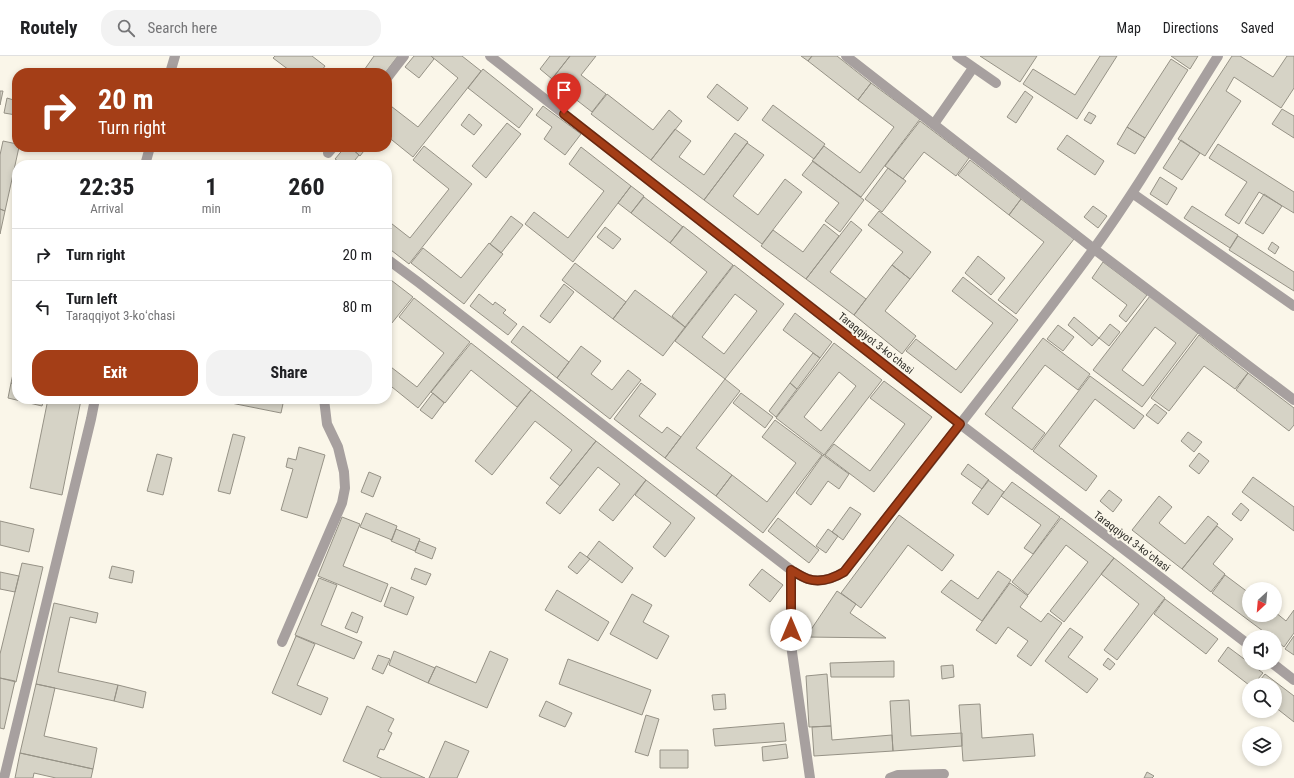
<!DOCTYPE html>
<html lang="en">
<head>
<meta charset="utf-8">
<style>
  :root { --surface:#fff; --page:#f2f2f2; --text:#202124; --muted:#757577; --line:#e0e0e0; --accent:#a43e17 }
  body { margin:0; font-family:"Roboto Condensed",sans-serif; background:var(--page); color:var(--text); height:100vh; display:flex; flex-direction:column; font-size:15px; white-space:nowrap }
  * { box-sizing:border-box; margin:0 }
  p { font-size:13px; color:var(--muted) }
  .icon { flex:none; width:22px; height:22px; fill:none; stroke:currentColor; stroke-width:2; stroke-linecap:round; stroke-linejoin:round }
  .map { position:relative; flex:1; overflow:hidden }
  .sheet { position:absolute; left:12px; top:104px; width:380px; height:244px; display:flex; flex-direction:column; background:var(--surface); border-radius:16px; box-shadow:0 2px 6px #0003 }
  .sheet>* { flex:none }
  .hud { position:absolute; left:12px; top:12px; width:380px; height:84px; border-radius:16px; box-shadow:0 2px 6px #0003; background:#a43e17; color:#fff; overflow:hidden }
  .needle { width:26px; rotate:206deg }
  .buttons { position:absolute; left:1242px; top:526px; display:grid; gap:8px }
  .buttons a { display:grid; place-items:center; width:40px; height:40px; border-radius:50%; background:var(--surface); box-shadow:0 2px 6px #0003; font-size:20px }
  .pin { position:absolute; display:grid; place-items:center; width:34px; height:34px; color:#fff; margin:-41px -17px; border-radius:50% 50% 50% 0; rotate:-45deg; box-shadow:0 0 4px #0007 }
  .pin .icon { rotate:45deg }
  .me { position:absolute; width:44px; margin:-22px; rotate:0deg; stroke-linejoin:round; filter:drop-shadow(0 0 3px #0008) }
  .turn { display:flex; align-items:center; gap:14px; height:84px; padding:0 20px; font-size:18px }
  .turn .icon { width:52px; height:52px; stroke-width:2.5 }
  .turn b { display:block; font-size:28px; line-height:34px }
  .eta { display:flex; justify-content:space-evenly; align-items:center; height:68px; text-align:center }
  .eta b { font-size:24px; font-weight:700; line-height:28px }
  .cta { display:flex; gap:8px; margin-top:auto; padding:8px 20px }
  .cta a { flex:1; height:46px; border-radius:16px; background:var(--accent); color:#fff; font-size:16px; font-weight:700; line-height:46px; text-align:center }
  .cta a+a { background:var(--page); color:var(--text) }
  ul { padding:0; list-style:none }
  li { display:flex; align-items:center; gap:12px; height:52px; padding:0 20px; border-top:1px solid var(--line) }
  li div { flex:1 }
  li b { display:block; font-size:15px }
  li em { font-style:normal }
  header { display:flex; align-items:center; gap:24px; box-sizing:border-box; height:56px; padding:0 20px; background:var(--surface); border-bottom:1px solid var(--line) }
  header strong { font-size:19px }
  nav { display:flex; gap:22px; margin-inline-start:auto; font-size:14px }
  .search { width:280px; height:36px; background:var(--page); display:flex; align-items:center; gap:10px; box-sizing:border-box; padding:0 14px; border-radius:16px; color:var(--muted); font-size:15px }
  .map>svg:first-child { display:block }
  .building { fill:#d6d3c6; stroke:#969286; fill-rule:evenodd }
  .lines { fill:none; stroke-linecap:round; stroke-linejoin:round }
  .lane { stroke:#a7a09f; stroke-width:10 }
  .street { stroke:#a7a09f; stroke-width:10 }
  .route-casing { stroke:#6b280f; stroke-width:10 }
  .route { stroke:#a43e17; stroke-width:7 }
  .labels { text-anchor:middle; stroke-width:4; stroke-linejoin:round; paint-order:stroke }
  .street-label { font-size:11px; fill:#2e2d28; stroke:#faf6e9 }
</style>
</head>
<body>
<header>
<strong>Routely</strong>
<div class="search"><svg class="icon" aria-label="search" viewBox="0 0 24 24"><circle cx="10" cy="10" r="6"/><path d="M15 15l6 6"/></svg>Search here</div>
<nav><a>Map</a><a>Directions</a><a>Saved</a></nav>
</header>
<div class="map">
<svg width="1294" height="722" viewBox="0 0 1294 722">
  <rect width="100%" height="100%" fill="#faf6e9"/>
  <path class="building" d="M275 0H312L325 10 320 17H293L273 2Z
    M374 0H398L385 17H362Z
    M414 0H431L434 3 419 22 405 11Z
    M431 0H462L481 15 413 101 387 80V47L418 71 458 22Z
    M550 0H570L552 23 540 13Z
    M570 0H596L581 19 606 38 592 56 551 24Z
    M801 0H812L808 5Z
    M812 0H837L871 27 858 44 808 5Z
    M980 0H1037L1020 26Z
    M1100 0H1117L1077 63 1023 28 1033 13 1075 39Z
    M1171 0H1198L1190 13Z
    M1232 0H1240L1273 21 1287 0H1294V32L1281 52 1234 21 1226 35 1241 45 1205 100 1178 83Z
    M1171 3 1188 14 1145 82 1127 71Z
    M483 13 533 53 519 72 468 32Z
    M871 27 920 63 861 141 812 105 824 90 860 117 894 71 858 44Z
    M717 28 748 52 738 65 707 41Z
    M0 35H3L0 49Z
    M1025 35 1033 41 1016 67 1007 61Z
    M607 38 653 74 669 54 682 65 651 104 591 58Z
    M7 42 17 45V77L13 76 16 59 4 57Z
    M773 49 825 88 814 103 762 64Z
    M543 50 581 78 565 99 544 83 552 71 536 59Z
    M1282 53 1294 60V82L1272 68Z
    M1089 56 1096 60 1091 68 1084 64Z
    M469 58 482 69 474 79 461 69Z
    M920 65 969 102 956 120 924 96 903 123 885 110Z
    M507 67 521 78 486 122 472 110Z
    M1127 71 1145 82 1135 98 1117 88Z
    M675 73 691 85 679 101 704 119 735 77 748 86 704 144 651 104Z
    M1067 79 1104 105 1095 119 1057 93Z
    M1181 84 1200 97 1182 124 1163 112Z
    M3 85 17 88V91H19L5 155 0 153V99Z
    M747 87 764 99 733 140 758 159 785 123 802 136 762 188 704 144Z
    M1218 88 1294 136V157L1259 136 1239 168 1225 159 1247 126 1209 102Z
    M424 90 472 128 409 208 387 191V164L410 182 449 133 413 104Z
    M345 91H350L359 99 351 109H344L335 103Z
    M350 91H367L360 100Z
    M581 91 631 130 573 206 525 168 534 156 568 182 604 135 569 108Z
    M970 104 1021 143 1009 159 958 119Z
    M339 105 344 109H336Z
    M813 105 864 144 840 176 825 165 839 147 802 119Z
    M888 112 906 125 882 156 865 143Z
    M1160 121 1177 132 1167 149 1150 138Z
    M631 130 644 140 631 157 618 147Z
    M1264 138 1282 150 1263 178 1245 167Z
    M644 141 683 171 670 187 631 157Z
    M1021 143 1074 183 1016 258 998 244 1044 186 1009 159Z
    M1093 150 1107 160 1098 172 1084 161Z
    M1192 150 1238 179 1230 192 1184 162Z
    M0 153 5 155 0 178Z
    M879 155 931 196 910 223 892 209 903 196 868 169Z
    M511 160 523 169 501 197 490 188Z
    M851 165 862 174 830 216 866 243 854 259 806 223Z
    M824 168 839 180 806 223 761 190 773 174 803 196Z
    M683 170 733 209 685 271 672 260 707 216 670 187Z
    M605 171 621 183 613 193 597 181Z
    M1238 180 1294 216V235L1229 194Z
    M1272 186 1279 191 1275 198 1268 193Z
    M489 187 503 198 464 248 411 207 423 192 461 222Z
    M978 200 1005 222 991 239 965 217Z
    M1103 206 1147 239 1126 266 1119 260 1127 249 1092 222Z
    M575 207 626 246 613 263 562 224Z
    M734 209 784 248 725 323 675 285ZM735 238 757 255 724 298 702 281Z
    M892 209 910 223 885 255 916 280 902 298 854 259Z
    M387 221 413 241 387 273V256L388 254 387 253Z
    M963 221 1018 264 961 337 906 295 916 283 956 314 993 267 952 235Z
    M564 228 574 236 550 267 540 260Z
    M635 234 685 271 663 300 613 263Z
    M479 238 493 249 495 246 506 254 503 257 517 268 508 279 470 250Z
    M1150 240 1198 277 1142 351 1093 314ZM1155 271 1176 287 1143 330 1122 314Z
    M414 242 470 286 418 352 387 327V308L417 331 444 297 399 261Z
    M795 257 832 286 820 302 783 274Z
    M1074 261 1099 282 1092 290 1068 269Z
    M1110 268 1120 276 1109 290 1099 282Z
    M1058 269 1074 281 1063 295 1047 283Z
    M523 270 569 306 557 322 511 286Z
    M1199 279 1248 317 1235 333 1204 310 1169 355 1151 342Z
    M1043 282 1090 318 1078 334 1045 309 1012 352 1045 377 1032 394 985 358Z
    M471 287 531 334 517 351 471 314 445 347 431 336Z
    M834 287 882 324 824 399 776 362ZM839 316 856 330 821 375 804 361Z
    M581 290 601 305 591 318 612 334 628 314 641 324 610 363 557 322Z
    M813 297 820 302 797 333 790 327Z
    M15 309 17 310V329L11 327Z
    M1248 317 1294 352V369L1289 375 1236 334Z
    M1090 320 1144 360 1134 373 1095 343 1059 390 1097 420 1086 435 1033 395Z
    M725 323 740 335 696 392 732 419 716 440 665 402Z
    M884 325 932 361 874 436 825 399 834 388 870 415 905 368 870 342Z
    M11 327 17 329V343H44L42 350 8 342Z
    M641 327 656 338 639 360 662 377 667 371 681 381 665 402 614 363Z
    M790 327 797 333 776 361 769 355Z
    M531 334 596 385 560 430 550 422 572 394 535 365 492 419 475 405Z
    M433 337 444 347 432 363 420 354Z
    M741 337 773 361 765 372 733 347Z
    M48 343 81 344 62 439 30 432Z
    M221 343H284L281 357 221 345Z
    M1155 348 1167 357 1158 368 1146 359Z
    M775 364 822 399 763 477 716 440 732 419 767 446 796 407 762 381Z
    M1188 376 1202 386 1194 396 1181 385Z
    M233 378 245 381 230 438 218 435Z
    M596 385 646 424 613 465 599 454 620 428 598 411 560 458 546 447Z
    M299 391 325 399 307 462 281 454 293 413 286 411 288 402 296 404Z
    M1199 397 1209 405 1199 418 1189 410Z
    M157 398 172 402 163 439 147 435Z
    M823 399 849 418 839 433 828 425 811 449 796 437Z
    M968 408 989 424 982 433 961 418Z
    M369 416 381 421 373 441 361 436Z
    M1253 421 1294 451V475L1242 436Z
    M646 424 695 462 665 501 653 491 671 467 635 439Z
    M988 424 1004 436 988 459 972 447Z
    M1012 426 1060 461 1033 498 1024 492 1041 469 1001 440Z
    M1109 434 1122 444 1113 456 1100 445Z
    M1159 440 1172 451 1159 467 1185 488 1208 460 1218 468 1182 513 1132 474Z
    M1241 447 1249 454 1241 465 1232 458Z
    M850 451 861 458 843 484 832 476Z
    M366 457 397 470 392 484 360 471Z
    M899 459 954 499 942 515 908 489 861 552 841 537Z
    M342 461 360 468 343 510 388 528 381 546 318 520Z
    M778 462 819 494 809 507 768 475Z
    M1061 462 1114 502 1064 566 1050 555 1088 506 1066 489 1028 539 1012 526Z
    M0 465 34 473 29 496 0 489Z
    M1217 470 1233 483 1213 508 1225 518 1211 536 1182 513Z
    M396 473 420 483 415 495 391 485Z
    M828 473 838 480 826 497 816 490Z
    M419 485 436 492 432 503 415 496Z
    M599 485 633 512 622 527 587 501Z
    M580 496 590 503 577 518 568 511Z
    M1114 502 1165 542 1117 604 1104 594 1139 548 1101 518Z
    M22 507 43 511 16 626 0 622V598Z
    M112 510 134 515 132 527 109 522Z
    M415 512 431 518 426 529 411 523Z
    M762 513 783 529 770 546 749 529Z
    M998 515 1011 524 982 565 941 536 951 524 978 543Z
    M0 516 19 520 15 536 0 533Z
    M1225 519 1249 537V559H1275V556L1286 565 1294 554V577L1284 591 1275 584V581H1271L1212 537Z
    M319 522 337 529 321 569 362 586 354 603 295 579Z
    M1010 527 1028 540 1020 551 1041 566 1048 557 1062 567 1031 610 1017 600 1028 585 1008 571 996 588 976 574Z
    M391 531 414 541 407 559 384 550Z
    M557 534 609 566 598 585 545 554Z
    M837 535 856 548 850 557 886 582 806 581Z
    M632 538 652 549 643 566 669 580 657 603 610 578Z
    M1165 543 1218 583 1206 598 1154 558Z
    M54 547 98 557 96 567 70 561 58 616 118 629 114 645 36 628Z
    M352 556 363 561 357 577 345 572Z
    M1070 572 1083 581 1068 601 1098 623 1087 637 1045 605Z
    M296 580 315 588 297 629 328 642 321 659 272 637Z
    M1294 580V599L1285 593Z
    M1228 591 1263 617 1253 629H1249L1218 605Z
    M394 595 435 612 428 627 389 609Z
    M490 595 508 603 487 652 428 627 436 610 476 627Z
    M378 599 390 603 383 618 372 613Z
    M1108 602 1115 608 1110 614 1103 609Z
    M568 603 651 634 642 659 559 628Z
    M894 605V621H831L830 607Z
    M953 609 954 621 942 623 941 610Z
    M827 618 831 670 809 671 806 620Z
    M1265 618 1294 640V666L1275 651V629H1256Z
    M0 622 15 625 4 673 0 672Z
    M36 628 55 632 44 680 97 692 93 713 20 697Z
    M118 629 146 636 143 652 114 645Z
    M725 638 726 653 714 654 712 639Z
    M1249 638V651L1243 646Z
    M909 644 911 680 962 677V690L893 695 890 645Z
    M546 645 572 657 565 671 539 660Z
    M980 648 982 682 1033 678 1035 700 963 705 959 649Z
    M367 650 394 663 388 675 392 677 384 694 380 693 377 701 425 722H382L343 705Z
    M646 659 659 663 648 700 635 696Z
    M784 667 786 685 715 690 713 673Z
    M831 670 832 684 892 679 893 695 814 700 812 671Z
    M445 685 469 695 457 722H429Z
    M786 688 788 702 763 705 762 691Z
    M660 694H688V712H660Z
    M20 697 93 713 91 722H56L34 717 33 722H15Z
    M1147 716 1154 720 1152 722H1144Z"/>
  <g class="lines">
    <path class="lane" d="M957 0 996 27
      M387 22 404 0
      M934 68 973 12
      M328 97 333 91
      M890 722 898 719 944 718"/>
    <path class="street" d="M490 0 960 368 1249 589
      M846 0 1094 193 1294 344
      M170 17 175 0
      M145 109 150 91
      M1132 137 1294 250
      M387 203 418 226 791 514C796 517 802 521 808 523 820 527 834 522 844 516 928 409 1013 303 1093 194 1138 132 1177 65 1218 0
      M791 514V589L810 722
      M282 586 342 447 345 432 344 416 338 391 327 368 324 343
      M1272 607 1294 624
      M4 722 91 363 95 343"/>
  </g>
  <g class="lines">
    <defs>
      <path id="route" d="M564 58 960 368 844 516C834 522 821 527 808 523 802 521 796 517 791 514V574"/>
    </defs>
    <use href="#route" class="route-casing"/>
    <use href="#route" class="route"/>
  </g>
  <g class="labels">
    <g class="street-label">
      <text transform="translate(876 287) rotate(38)" y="4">Taraqqiyot 3-koʻchasi</text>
      <text transform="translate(1132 485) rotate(37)" y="4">Taraqqiyot 3-koʻchasi</text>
    </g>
  </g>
</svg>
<div class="buttons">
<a><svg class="needle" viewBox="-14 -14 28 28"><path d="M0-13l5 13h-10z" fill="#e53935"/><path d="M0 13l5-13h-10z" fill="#757577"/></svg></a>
<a><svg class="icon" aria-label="sound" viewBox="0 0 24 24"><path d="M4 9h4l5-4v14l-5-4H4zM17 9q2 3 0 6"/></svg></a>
<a><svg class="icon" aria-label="search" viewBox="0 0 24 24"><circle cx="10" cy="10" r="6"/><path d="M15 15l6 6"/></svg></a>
<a><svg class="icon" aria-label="layers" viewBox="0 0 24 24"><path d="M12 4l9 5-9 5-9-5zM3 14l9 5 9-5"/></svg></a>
</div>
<div class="pin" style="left:564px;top:58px;background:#d93025"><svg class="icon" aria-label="arrive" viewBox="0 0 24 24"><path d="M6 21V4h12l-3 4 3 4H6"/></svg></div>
<svg class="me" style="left:791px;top:574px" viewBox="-20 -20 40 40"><circle r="19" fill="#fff"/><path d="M0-13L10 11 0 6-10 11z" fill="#a43e17"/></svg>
<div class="hud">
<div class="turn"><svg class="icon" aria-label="right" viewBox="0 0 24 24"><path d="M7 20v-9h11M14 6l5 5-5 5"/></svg><div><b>20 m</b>Turn right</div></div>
</div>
<section class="sheet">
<div class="eta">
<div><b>22:35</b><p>Arrival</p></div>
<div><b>1</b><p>min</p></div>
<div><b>260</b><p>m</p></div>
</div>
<ul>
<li><svg class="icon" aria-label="right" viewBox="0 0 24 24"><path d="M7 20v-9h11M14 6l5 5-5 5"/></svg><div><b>Turn right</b></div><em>20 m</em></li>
<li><svg class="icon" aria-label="left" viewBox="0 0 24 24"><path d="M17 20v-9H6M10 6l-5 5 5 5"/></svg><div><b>Turn left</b><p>Taraqqiyot 3-koʻchasi</p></div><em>80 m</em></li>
</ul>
<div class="cta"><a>Exit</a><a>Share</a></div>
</section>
</div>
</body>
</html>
